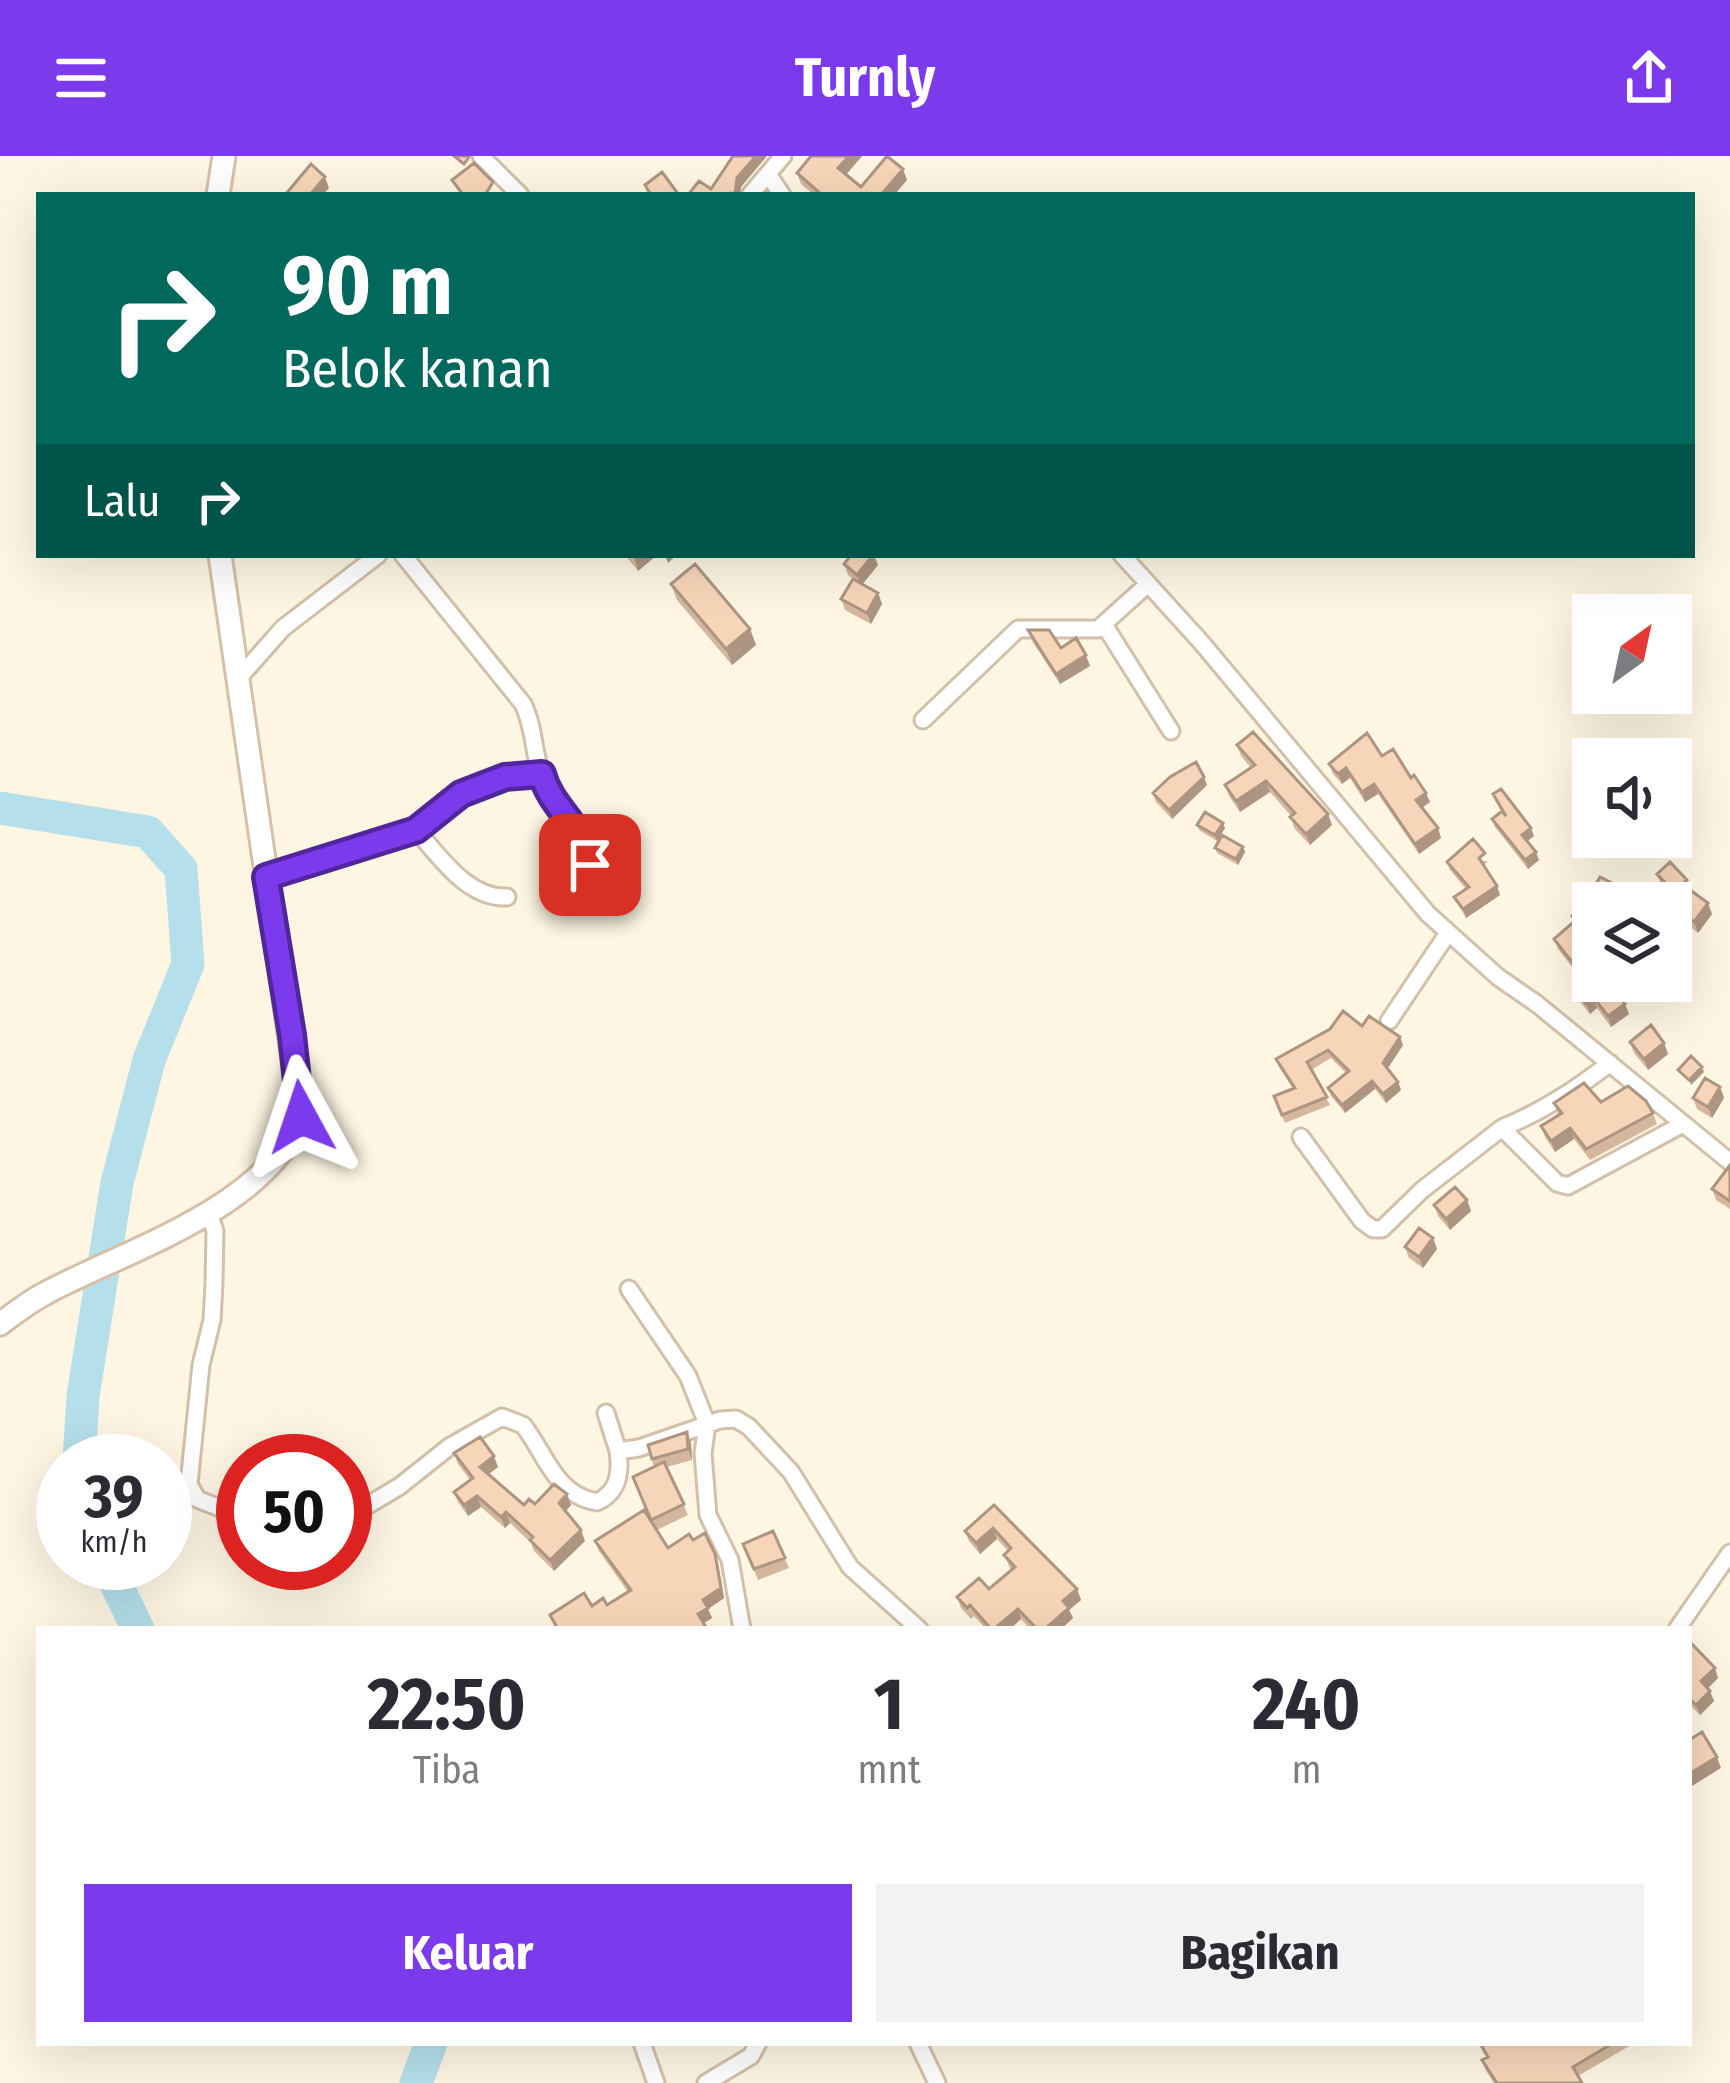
<!DOCTYPE html>
<html lang="id">
<head>
<meta charset="utf-8">
<style>
  :root { --surface:#fff; --page:#f2f2f3; --text:#2b2b33; --muted:#7c7c81; --accent:#7c3aed }
  body { margin:0; font-family:"Fira Sans Condensed",sans-serif; background:var(--page); color:var(--text); height:100vh; display:flex; flex-direction:column; font-size:45px; white-space:nowrap }
  * { box-sizing:border-box; margin:0 }
  p { font-size:39px; color:var(--muted) }
  .icon { flex:none; width:66px; height:66px; fill:none; stroke:currentColor; stroke-width:2; stroke-linecap:round; stroke-linejoin:round }
  .map { position:relative; flex:1; overflow:hidden }
  .drawer { position:absolute; left:36px; top:1470px; width:1656px; height:420px; display:flex; flex-direction:column; background:var(--surface); border-radius:0px; box-shadow:0 12px 48px #0002 }
  .drawer>* { flex:none }
  .top-card { position:absolute; left:36px; top:36px; width:1659px; height:366px; border-radius:0px; box-shadow:0 12px 48px #0002; background:#00695c; color:#fff; overflow:hidden }
  .needle { width:78px; rotate:33deg }
  .buttons { position:absolute; left:1572px; top:438px; display:grid; gap:24px }
  .buttons a { display:grid; place-items:center; width:120px; height:120px; border-radius:0px; background:var(--surface); box-shadow:0 12px 48px #0002; font-size:60px }
  .speed { position:absolute; left:36px; top:1278px; display:flex; gap:24px; font-size:60px; font-weight:700; text-align:center }
  .speed>* { display:grid; place-content:center; width:156px; height:156px; border-radius:50%; background:var(--surface); box-shadow:0 12px 48px #0002; line-height:1 }
  .speed small { font-size:30px; font-weight:400 }
  .speed .limit { border:18px solid #d22; background:#fff; color:#111 }
  .pin { position:absolute; display:grid; place-items:center; width:102px; height:102px; color:#fff; margin:-51px; border-radius:24px; box-shadow:0 6px 18px #0006 }
  .me { position:absolute; width:132px; margin:-66px; rotate:355deg; stroke-linejoin:round; filter:drop-shadow(0 0 9px #0008) }
  .turn { display:flex; align-items:center; gap:42px; height:252px; padding:0 48px; font-size:54px }
  .turn .icon { width:156px; height:156px; stroke-width:2.5 }
  .turn b { display:block; font-size:84px; line-height:102px }
  .then { display:flex; align-items:center; height:114px; padding:0 48px; background:#0003; gap:24px; font-size:45px }
  .eta { display:flex; justify-content:space-evenly; align-items:center; height:204px; text-align:center }
  .eta b { font-size:72px; font-weight:700; line-height:84px }
  .cta { display:flex; gap:24px; margin-top:auto; padding:24px 48px }
  .cta a { flex:1; height:138px; border-radius:0px; background:var(--accent); color:#fff; font-size:48px; font-weight:700; line-height:138px; text-align:center }
  .cta a+a { background:var(--page); color:var(--text) }
  header { display:flex; justify-content:space-between; align-items:center; height:156px; padding:0 48px; background:var(--accent); color:#fff; font-size:54px; font-weight:700 }
  .map>svg:first-child { display:block }
  .lines { fill:none; stroke-linecap:round; stroke-linejoin:round }
  .river { stroke:#b5dfea; stroke-width:33 }
  .street-casing { stroke:#d3c0aa; stroke-width:21 }
  .secondary-casing { stroke:#d7c0a8; stroke-width:27 }
  .street { stroke:#fff; stroke-width:15 }
  .secondary { stroke:#fff; stroke-width:21 }
  .wall { fill:#d4b79e }
  .shaded-wall { fill:#ad9581 }
  .building { fill:#f7d5b8; stroke:#ad9581; stroke-width:3 }
  .route-casing { stroke:#51269a; stroke-width:30 }
  .route { stroke:#7c3aed; stroke-width:21 }
</style>
</head>
<body>
<header><svg class="icon" aria-label="menu" viewBox="0 0 24 24"><path d="M4 6h16M4 12h16M4 18h16"/></svg>Turnly<svg class="icon" aria-label="share" viewBox="0 0 24 24"><path d="M12 15V3M7 8l5-5 5 5M5 13v7h14v-7"/></svg></header>
<div class="map">
<svg width="1730" height="1927" viewBox="0 0 1730 1927">
  <rect width="100%" height="100%" fill="#fef6e3"/>
  <g class="lines">
    <path class="river" d="M0 652 148 676 181 713 188 808 149 904 117 1027 83 1240 79 1305
      M106 1407 138 1473
      M416 1927 431 1887"/>
    <defs>
      <path id="street" d="M481 0 520 39
        M768 18 782 39
        M750 39 783 0
        M403 399 523 548C536 574 533 606 546 631 570 679 588 668 592 732
        M1122 399 1201 486 1428 758 1498 821 1537 848 1730 1006
        M1105 470 1171 575
        M237 524 283 472 378 399
        M923 564 1018 473H1098L1148 428
        M416 674C440 701 468 743 507 741
        M266 721 416 674 461 638 505 621 542 618
        M1389 865 1448 777
        M1502 972C1543 955 1575 934 1610 907
        M1301 981 1362 1065 1373 1073H1382L1422 1034 1502 972 1557 1027 1568 1030 1683 968
        M208 1055 215 1075 214 1128 212 1164 201 1209 189 1328 197 1343 243 1361
        M629 1133 688 1220 707 1268 703 1297 708 1359 730 1404 742 1473
        M606 1257 618 1295
        M345 1363 400 1330 449 1291 502 1261 523 1269C546 1298 555 1339 597 1346 619 1336 621 1316 618 1295L639 1292 720 1264 736 1263 749 1271 791 1316 850 1411 919 1473
        M1677 1473 1730 1397
        M642 1887 656 1927
        M918 1887 937 1927
        M706 1927 751 1900 758 1887"/>
      <path id="secondary" d="M218 39 224 0
        M0 1168C15 1157 30 1145 46 1137 126 1094 268 1052 301 960L220 399"/>
    </defs>
    <use href="#street" class="street-casing"/>
    <use href="#secondary" class="secondary-casing"/>
    <use href="#street" class="street"/>
    <use href="#secondary" class="secondary"/>
  </g>
  <path class="wall" d="M862 0 846 19 861 31 907 24 894 39H814L801 28 797 17Z
    M625 399H657L638 415Z
    M844 408 878 409 862 429 878 437 882 448 871 468 845 454 841 443 856 425 848 419Z
    M671 428 750 473 756 489 732 509 677 444Z
    M1028 474 1061 492 1090 510 1060 528 1032 485Z
    M1237 589 1332 669 1310 689 1294 672 1291 660 1270 636 1240 656 1229 640 1225 629 1251 612 1241 600Z
    M1382 600 1411 622 1430 646 1422 652 1441 682 1419 698 1378 638 1365 646 1350 622 1342 628 1333 618 1329 608Z
    M1207 629 1172 663 1156 646 1153 637Z
    M1493 638 1534 680 1527 685 1539 704 1528 713 1495 671 1492 663 1501 655Z
    M1197 669 1225 672 1217 685 1199 674Z
    M1243 691 1245 696 1238 709 1217 697 1215 692Z
    M1488 705 1484 709 1500 739 1466 762 1454 741 1466 733 1450 714 1447 706Z
    M1657 718 1687 724 1690 734 1712 758 1698 777 1681 764 1677 753 1680 749 1661 729Z
    M1626 743 1588 790 1593 825 1625 848 1629 858 1611 871 1597 852 1590 858 1581 847 1578 837 1587 830 1558 793 1554 783 1574 766 1572 760Z
    M1362 870 1403 889 1387 913 1398 926 1401 934 1386 947 1375 933 1345 957 1331 940 1328 932 1346 917 1331 902 1311 914 1330 949 1285 967 1274 940 1293 933 1279 911 1276 903Z
    M1630 886 1664 887 1668 898 1648 914 1634 897Z
    M1720 931 1724 942 1712 962 1697 953 1693 942Z
    M1601 946 1653 957 1657 968 1590 1004 1574 983 1555 996 1545 981 1541 970 1558 959 1554 947Z
    M1730 1009V1053L1716 1044 1712 1033Z
    M1467 1044 1471 1055 1450 1074 1438 1060 1434 1049Z
    M1433 1082 1437 1093 1423 1112 1409 1102 1405 1091Z
    M687 1276 691 1287 692 1304 667 1311 688 1359 657 1374 668 1392 693 1384 718 1408 724 1442 708 1453 712 1462 704 1467 707 1473H556L550 1459 592 1450 607 1449 628 1436 599 1395 595 1385 650 1364 654 1311 648 1289Z
    M454 1297 498 1311 488 1318 524 1349 535 1348 567 1338 571 1349 566 1355 585 1385 554 1415 534 1395 531 1387 510 1367 505 1372 481 1351 468 1360 458 1346 454 1336 470 1324 458 1308Z
    M994 1349 1077 1433 1081 1444 1069 1454 1073 1462 1061 1473H1030L1021 1463 1010 1473H986L974 1460 971 1463 961 1452 957 1441 989 1433 1011 1414 1004 1399 1008 1395 997 1383 980 1398 969 1385 965 1375Z
    M773 1375 789 1412 758 1424 743 1388Z
    M1689 1485 1718 1522 1708 1532 1714 1545 1700 1559 1689 1548Z
    M1478 1887H1630L1631 1889 1578 1920 1582 1927H1494L1486 1915 1482 1904 1487 1902Z"/>
  <path class="shaded-wall" d="M756 0H767L741 31 740 39H735L737 22Z
    M849 0H862L842 23 838 12Z
    M903 13 907 24 894 39H881Z
    M325 21 329 32 323 39H310Z
    M634 399H657L638 415Z
    M665 399H677L668 407Z
    M874 399 878 409 861 430 857 419Z
    M878 437 882 448 871 468 867 457Z
    M750 473 756 489 732 509 726 493Z
    M1086 499 1090 510 1060 528 1056 518Z
    M1346 612 1350 622 1342 628 1338 618Z
    M1204 621 1207 629 1172 663 1169 654Z
    M1266 625 1270 636 1240 656 1236 645Z
    M1374 628 1378 638 1365 646 1362 636Z
    M1426 637 1430 646 1420 653 1416 644Z
    M1328 658 1332 669 1310 689 1306 678Z
    M1223 667 1225 672 1217 685 1215 679Z
    M1438 672 1441 682 1419 698 1415 688Z
    M1531 672 1534 680 1525 687 1522 679Z
    M1243 691 1245 696 1238 709 1236 703Z
    M1536 696 1539 704 1528 713 1525 704Z
    M1497 730 1500 739 1466 762 1463 753Z
    M1622 732 1626 743 1623 747H1614Z
    M1708 747 1712 758 1698 777 1694 766Z
    M1593 772V786L1586 793 1582 783Z
    M1594 842 1597 852 1590 858 1586 848Z
    M1625 848 1629 858 1611 871 1608 860Z
    M1400 881 1403 889 1386 915 1383 907Z
    M1664 887 1668 898 1648 914 1644 903Z
    M1702 911 1704 916 1691 929 1689 924Z
    M1372 925 1375 933 1345 957 1342 949Z
    M1398 926 1401 934 1386 947 1383 938Z
    M1720 931 1724 942 1712 962 1708 951Z
    M1570 972 1574 983 1555 996 1551 985Z
    M1467 1044 1471 1055 1450 1074 1446 1063Z
    M1433 1082 1437 1093 1423 1112 1419 1101Z
    M687 1276 691 1287 692 1304 688 1293Z
    M494 1300 498 1311 484 1322 480 1311Z
    M567 1338 571 1349 563 1358 559 1347Z
    M477 1340 481 1351 468 1360 464 1349Z
    M506 1356 510 1367 505 1372 501 1361Z
    M993 1372 997 1383 980 1398 976 1387Z
    M581 1374 585 1385 554 1415 550 1404Z
    M715 1398 724 1442 708 1453 712 1462 702 1468 698 1458Z
    M1077 1433 1081 1444 1069 1454 1073 1462 1061 1473H1045L1063 1445Z
    M1018 1453 1021 1463 1010 1473H994Z
    M1715 1512 1718 1522 1705 1535 1701 1525Z
    M1710 1535 1714 1545 1700 1559 1696 1549Z
    M1717 1601 1721 1612 1692 1630 1689 1618Z"/>
  <path class="building" d="M454 0H469V1L464 8Z
    M733 0H756L737 22 735 39 731 37 730 39H688L699 25 711 33Z
    M811 0H849L838 12 861 31 887 0 903 13 881 39H822L797 17Z
    M474 7 493 26 485 39H463L452 24Z
    M311 8 325 21 310 39H285Z
    M662 16 679 39H651L645 29Z
    M851 399H873L857 419 844 408Z
    M695 408 750 473 726 493 671 428Z
    M853 423 878 437 867 457 841 443Z
    M1028 474H1049L1061 492 1076 482 1086 499 1056 518Z
    M1253 576 1328 658 1306 678 1290 661 1295 657 1266 625 1236 645 1225 629 1255 609 1237 589Z
    M1367 577 1382 600 1393 593 1411 622 1414 619 1426 637 1416 644 1438 672 1415 688 1374 628 1362 636 1346 612 1338 618 1329 608Z
    M1196 606 1204 621 1169 654 1153 637 1170 621Z
    M1501 633 1531 672 1522 679 1536 696 1525 704 1492 663 1502 655 1506 660 1493 638Z
    M1205 656 1223 667 1215 679 1197 669Z
    M1222 679 1243 691 1236 703 1215 692Z
    M1473 683 1485 697 1479 702 1497 730 1463 753 1454 741 1469 731 1447 706Z
    M1670 706 1687 724 1682 728 1708 747 1694 766 1677 753 1682 745 1657 718Z
    M1600 721 1622 732 1614 747H1593V772L1582 783 1593 796V825H1607L1625 848 1608 860 1594 842 1586 848 1578 837 1589 828 1554 783 1576 764 1572 760 1585 748Z
    M1343 855 1362 870 1369 860 1400 881 1383 907 1398 926 1383 938 1372 925 1342 949 1328 932 1349 915 1328 894 1307 906 1327 941 1282 959 1274 940 1295 932 1276 903 1330 873Z
    M1651 869 1664 887 1644 903 1630 886Z
    M1691 900 1702 911 1689 924 1678 914Z
    M1705 922 1720 931 1708 951 1693 942Z
    M1584 927 1601 946 1628 930 1646 945 1653 957 1586 993 1570 972 1551 985 1541 970 1562 957 1554 947Z
    M1730 1009V1045L1712 1033Z
    M1455 1031 1467 1044 1446 1063 1434 1049Z
    M1419 1072 1433 1082 1419 1101 1405 1091Z
    M687 1276 688 1293 652 1303 648 1289Z
    M480 1281 494 1300 480 1311 524 1349 529 1343 535 1348 554 1328 567 1338 559 1347 581 1374 550 1404 530 1384 533 1381 506 1356 501 1361 477 1340 464 1349 454 1336 473 1322 454 1297Z
    M664 1306 684 1348 651 1364 633 1321Z
    M994 1349 1077 1433 1063 1445 1069 1452 1045 1473H1037L1018 1453 994 1473H991L970 1449 967 1452 957 1441 979 1422 989 1433 1015 1411 1004 1399 1011 1392 993 1372 976 1387 965 1375Z
    M644 1354 668 1392 689 1378 693 1384 705 1377 715 1398 721 1432 703 1444 708 1452 698 1458 707 1473H558L550 1459 584 1437 592 1450 603 1442 607 1449 631 1434 595 1385Z
    M773 1375 785 1402 754 1413 743 1388Z
    M1689 1485 1715 1512 1701 1525 1710 1535 1696 1549 1689 1542Z
    M1702 1576 1717 1601 1689 1618V1584Z
    M1480 1887H1613L1573 1911 1582 1927H1497L1482 1904 1488 1901Z"/>
  <g class="lines">
    <defs>
      <path id="route" d="M301 961 292 879 266 721 416 674 461 638 505 621 542 618C551 653 584 669 590 709"/>
    </defs>
    <use href="#route" class="route-casing"/>
    <use href="#route" class="route"/>
  </g>
</svg>
<div class="buttons">
<a><svg class="needle" viewBox="-14 -14 28 28"><path d="M0-13l5 13h-10z" fill="#e53935"/><path d="M0 13l5-13h-10z" fill="#7c7c81"/></svg></a>
<a><svg class="icon" aria-label="sound" viewBox="0 0 24 24"><path d="M4 9h4l5-4v14l-5-4H4zM17 9q2 3 0 6"/></svg></a>
<a><svg class="icon" aria-label="layers" viewBox="0 0 24 24"><path d="M12 4l9 5-9 5-9-5zM3 14l9 5 9-5"/></svg></a>
</div>
<div class="speed"><div>39<small>km/h</small></div><div class="limit">50</div></div>
<div class="pin" style="left:590px;top:709px;background:#d93025"><svg class="icon" aria-label="arrive" viewBox="0 0 24 24"><path d="M6 21V4h12l-3 4 3 4H6"/></svg></div>
<svg class="me" style="left:301px;top:961px" viewBox="-20 -20 40 40"><path d="M0-17L14 15 0 8-14 15z" fill="#7c3aed" stroke="#fff" stroke-width="4"/></svg>
<div class="top-card">
<div class="turn"><svg class="icon" aria-label="right" viewBox="0 0 24 24"><path d="M7 20v-9h11M14 6l5 5-5 5"/></svg><div><b>90 m</b>Belok kanan</div></div>
<div class="then">Lalu<svg class="icon" aria-label="right" viewBox="0 0 24 24"><path d="M7 20v-9h11M14 6l5 5-5 5"/></svg></div>
</div>
<section class="drawer">
<div class="eta">
<div><b>22:50</b><p>Tiba</p></div>
<div><b>1</b><p>mnt</p></div>
<div><b>240</b><p>m</p></div>
</div>
<div class="cta"><a>Keluar</a><a>Bagikan</a></div>
</section>
</div>
</body>
</html>
